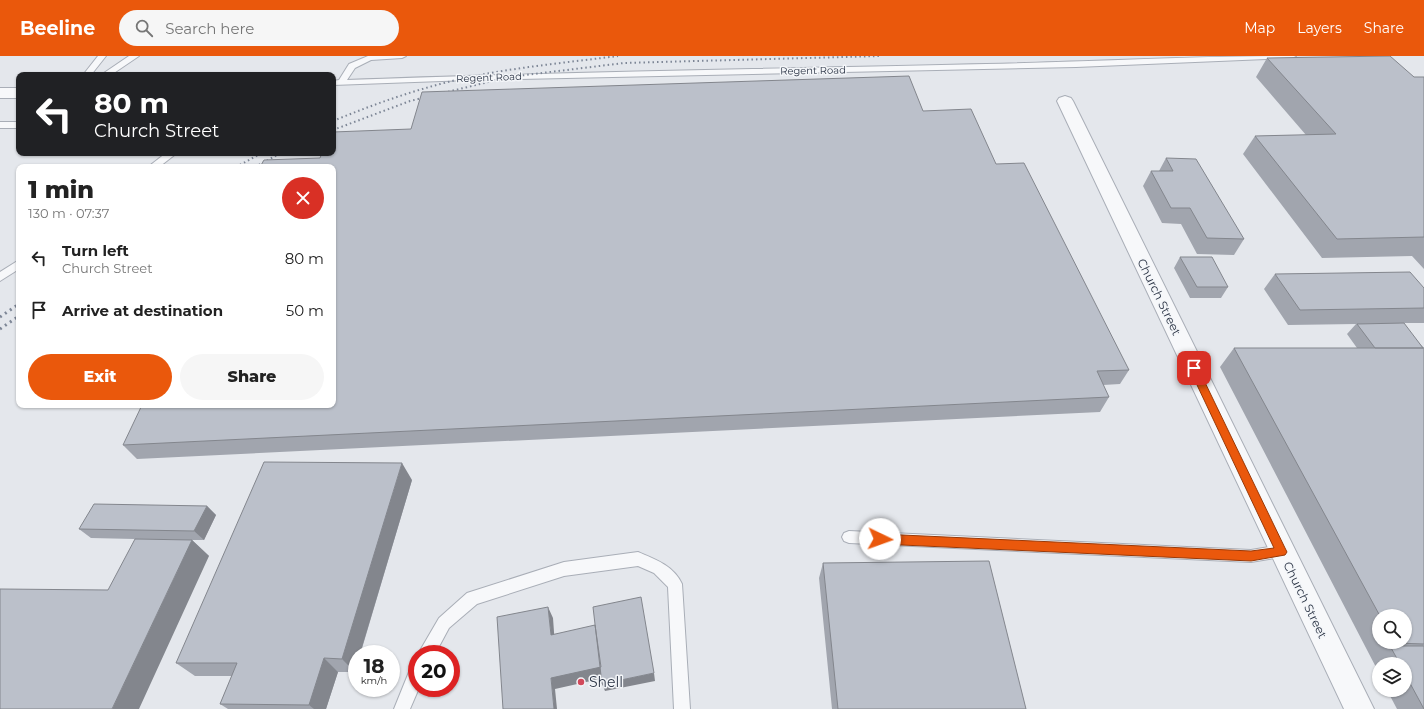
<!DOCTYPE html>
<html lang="en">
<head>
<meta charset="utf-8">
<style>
  :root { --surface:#fff; --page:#f6f6f6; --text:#222; --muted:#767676; --accent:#ea580c }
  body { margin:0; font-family:Montserrat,sans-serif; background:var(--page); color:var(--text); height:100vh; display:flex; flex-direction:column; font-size:15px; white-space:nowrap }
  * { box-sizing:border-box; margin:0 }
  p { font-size:13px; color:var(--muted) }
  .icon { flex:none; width:22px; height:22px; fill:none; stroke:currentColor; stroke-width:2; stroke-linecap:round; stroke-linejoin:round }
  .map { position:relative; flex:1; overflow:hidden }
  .sheet { position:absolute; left:16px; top:108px; width:320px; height:244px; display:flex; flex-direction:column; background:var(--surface); border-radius:8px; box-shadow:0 1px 3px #0004 }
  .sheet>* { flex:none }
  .banner { position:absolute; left:16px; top:16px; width:320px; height:84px; border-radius:8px; box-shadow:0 1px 3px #0004; background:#202124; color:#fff; overflow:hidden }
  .buttons { position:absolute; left:1372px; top:553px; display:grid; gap:8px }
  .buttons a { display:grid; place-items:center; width:40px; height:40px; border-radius:50%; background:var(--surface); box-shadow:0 1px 3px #0004; font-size:20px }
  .speed { position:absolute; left:348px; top:589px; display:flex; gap:8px; font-size:20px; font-weight:700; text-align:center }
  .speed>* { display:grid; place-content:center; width:52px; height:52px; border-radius:50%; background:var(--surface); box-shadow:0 1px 3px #0004; line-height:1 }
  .speed small { font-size:10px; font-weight:400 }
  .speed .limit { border:6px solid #d22; background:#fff; color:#111 }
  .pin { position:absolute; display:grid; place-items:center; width:34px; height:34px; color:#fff; margin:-17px; border-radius:8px; box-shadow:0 2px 6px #0006 }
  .me { position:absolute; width:44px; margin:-22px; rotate:93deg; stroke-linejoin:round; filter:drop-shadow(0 0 3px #0008) }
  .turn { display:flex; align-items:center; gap:14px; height:84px; padding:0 12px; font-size:18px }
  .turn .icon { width:52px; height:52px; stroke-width:2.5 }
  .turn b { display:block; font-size:28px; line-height:34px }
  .round { display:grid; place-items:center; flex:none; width:42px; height:42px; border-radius:21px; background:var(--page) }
  .headline { display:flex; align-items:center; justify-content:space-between; height:68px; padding:0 12px }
  h1 { font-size:24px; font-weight:800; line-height:30px }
  .primary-button { display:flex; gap:8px; margin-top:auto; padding:8px 12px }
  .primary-button a { flex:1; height:46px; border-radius:24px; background:var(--accent); color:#fff; font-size:16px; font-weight:800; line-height:46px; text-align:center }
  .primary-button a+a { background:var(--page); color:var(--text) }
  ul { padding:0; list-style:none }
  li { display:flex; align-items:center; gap:12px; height:52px; padding:0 12px }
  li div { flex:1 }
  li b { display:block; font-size:15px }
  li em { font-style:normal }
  header { display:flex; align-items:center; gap:24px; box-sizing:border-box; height:56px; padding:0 20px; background:var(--accent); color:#fff }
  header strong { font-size:19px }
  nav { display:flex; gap:22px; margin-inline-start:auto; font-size:14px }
  .search { width:280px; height:36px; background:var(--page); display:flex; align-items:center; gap:10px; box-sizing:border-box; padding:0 14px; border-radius:22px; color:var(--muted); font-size:15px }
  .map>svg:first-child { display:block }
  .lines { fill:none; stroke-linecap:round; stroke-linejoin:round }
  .lane-casing { stroke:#a9aeb7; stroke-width:2 }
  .street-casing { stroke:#a9aeb7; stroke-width:2 }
  .lane { fill:#f7f8fa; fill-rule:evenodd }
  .street { fill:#f7f8fa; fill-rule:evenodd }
  .rail-far1 { stroke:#7d8696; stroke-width:2; stroke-dasharray:1.5 3; stroke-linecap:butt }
  .rail { stroke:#7d8696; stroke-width:3; stroke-dasharray:2 4; stroke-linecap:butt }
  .wall { fill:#a1a5ae; fill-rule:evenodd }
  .shaded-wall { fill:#83868d }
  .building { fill:#bbc0ca; stroke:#83868d }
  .route { fill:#ea580c; stroke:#983908 }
  .poi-dot { fill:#d1495b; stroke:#f4f6f9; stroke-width:1.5 }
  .labels { text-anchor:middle; stroke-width:3; stroke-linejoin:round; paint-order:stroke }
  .far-street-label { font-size:10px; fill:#2b3445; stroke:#f4f6f9 }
  .street-label { font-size:12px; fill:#2b3445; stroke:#f4f6f9 }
  .near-poi-label { font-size:14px; fill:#2b3445; stroke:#f4f6f9; text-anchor:start }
</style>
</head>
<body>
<header>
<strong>Beeline</strong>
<div class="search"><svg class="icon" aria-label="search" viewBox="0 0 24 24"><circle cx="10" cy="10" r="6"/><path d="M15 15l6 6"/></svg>Search here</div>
<nav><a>Map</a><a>Layers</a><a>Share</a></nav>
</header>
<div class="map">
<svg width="1424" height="653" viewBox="0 0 1424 653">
  <rect width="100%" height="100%" fill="#e4e7ec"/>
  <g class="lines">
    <defs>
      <path id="lane" d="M98 0H106L91 19H83Z
        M129 0H139L111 19H101Z
        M368 0H406L402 2 371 4 355 12 347 24C560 16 773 13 986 8 1089 6 1193 0 1296 0L1292 2 1076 11 469 24 333 29V25L339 24 349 8Z
        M0 66H19V72H0Z
        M166 97H177L159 111H148Z
        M19 204V213L0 225V216Z
        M849 475 1251 494 1281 489 1286 490 1288 495 1286 500 1251 506 849 487 844 485 842 481 844 477Z
        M638 496C655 503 674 510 682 528L690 653H674L668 531 654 517 638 510 564 520 477 548 449 572 435 598H418L439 562 467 537 564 506Z
        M417 609V632H419L410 653H394L411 611Z"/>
      <path id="street" d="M0 32H19V42H0Z
        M1065 40 1071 42 1073 45 1374 653H1344L1057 45 1059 42Z"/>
    </defs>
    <use href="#lane" class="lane-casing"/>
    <use href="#street" class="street-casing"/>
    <use href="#lane" class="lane"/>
    <use href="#street" class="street"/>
    <path class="rail-far1" d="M333 65C372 49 411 35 452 25 506 12 563 7 618 0
      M333 74 410 45 509 21 624 7 880 0
      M236 111 262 97
      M255 111 281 97"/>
    <path class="rail" d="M0 261 19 248
      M0 273 19 260"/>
  </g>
  <path class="wall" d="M1267 2 1414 21H1424V213L1412 200 1322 202 1243 98 1255 80 1306 79 1256 21Z
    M923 55 996 108 1129 314 1120 328 1103 329 1109 341 1100 356 137 403 123 389 333 349 320 102Z
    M1166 102 1244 183 1234 199 1197 198 1181 168 1162 167 1143 130 1151 115H1159Z
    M1180 201 1228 231 1221 242H1190L1174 212Z
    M1275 218 1424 232V267H1399L1424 292V653H1397L1387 634H1405V608H1379V617L1220 311 1234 292H1357L1347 278 1356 268 1288 269 1264 233ZM1379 560H1405V586H1379Z
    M412 424 355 616H338L326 653H228L220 648 232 620H195L176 607Z
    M207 450 216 459 204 484H192L209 500 108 534 178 484 91 482 79 473Z
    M823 507 1026 653H832L819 522Z"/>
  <path class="shaded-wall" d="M402 407 412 424 360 598H357V609L355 616 342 603Z
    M207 450 216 459 204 484 194 475Z
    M192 484 209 500 139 653H112Z
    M548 551 553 562 555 590 551 579Z
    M595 569 598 580 604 622 555 633 557 653H554L551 622Z
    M324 602 338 616 326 653H314L309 649Z
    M654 617 655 625 605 635 602 628Z"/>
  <path class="building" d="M1390 0 1414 21H1424V181L1337 183 1255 80 1336 78 1267 2Z
    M909 20 923 55 971 53 996 108 1024 107 1129 314 1097 315 1109 341 123 389 142 349H333V111H260L264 104 320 102 322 97H333V76L411 73 422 36Z
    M1166 102 1196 103 1244 183 1207 182 1190 152H1171L1151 115H1173Z
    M1180 201H1212L1228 231H1197Z
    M1410 216 1424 232V252L1300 254 1275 218Z
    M1404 267 1423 292H1375L1357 268Z
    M1234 292H1424V588L1395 587 1394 586H1405V560H1380Z
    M264 406 402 407 342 603 324 602 309 649 220 648 237 607H176Z
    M94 448 207 450 194 475 79 473Z
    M135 483 192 484 112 653H0V533L108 534Z
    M989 505 1026 653H838L823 507Z
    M641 541 654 617 602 628 593 551Z
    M548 551 551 579 595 569 601 611 551 622 554 653H503L497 561Z
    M1390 590H1424V653L1405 618V608H1400Z"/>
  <path class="route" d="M1194 309 1198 312 1285 492 1287 496 1285 499 1251 505 880 488 877 486 875 483 877 479 880 478 1251 495 1274 492 1189 312Z"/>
  <circle class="poi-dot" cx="581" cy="626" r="4"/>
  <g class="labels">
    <g class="far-street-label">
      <text transform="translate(813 14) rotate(-1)" y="4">Regent Road</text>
      <text transform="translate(489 21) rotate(-2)" y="4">Regent Road</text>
    </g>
    <g class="street-label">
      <text transform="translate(1159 241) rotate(64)" y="4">Church Street</text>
      <text transform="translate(1305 544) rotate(64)" y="4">Church Street</text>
    </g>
    <g class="near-poi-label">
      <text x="589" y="631">Shell</text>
    </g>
  </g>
</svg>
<div class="buttons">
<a><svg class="icon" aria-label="search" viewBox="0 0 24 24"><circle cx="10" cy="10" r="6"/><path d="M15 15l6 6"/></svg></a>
<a><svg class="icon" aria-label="layers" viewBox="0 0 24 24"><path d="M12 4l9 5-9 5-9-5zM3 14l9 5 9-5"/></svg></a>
</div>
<div class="speed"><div>18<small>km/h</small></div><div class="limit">20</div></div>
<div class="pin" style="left:1194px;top:312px;background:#d93025"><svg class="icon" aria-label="arrive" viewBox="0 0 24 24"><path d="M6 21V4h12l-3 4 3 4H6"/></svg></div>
<svg class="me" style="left:880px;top:483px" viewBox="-20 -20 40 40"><circle r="19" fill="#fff"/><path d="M0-13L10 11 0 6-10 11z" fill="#ea580c"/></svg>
<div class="banner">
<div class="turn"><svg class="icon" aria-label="left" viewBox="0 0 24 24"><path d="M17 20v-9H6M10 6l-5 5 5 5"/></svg><div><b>80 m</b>Church Street</div></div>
</div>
<section class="sheet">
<div class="headline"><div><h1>1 min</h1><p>130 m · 07:37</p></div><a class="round" style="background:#d93025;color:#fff"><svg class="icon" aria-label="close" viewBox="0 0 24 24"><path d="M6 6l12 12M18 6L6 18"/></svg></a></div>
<ul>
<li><svg class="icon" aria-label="left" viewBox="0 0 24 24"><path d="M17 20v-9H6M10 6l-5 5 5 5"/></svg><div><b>Turn left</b><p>Church Street</p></div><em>80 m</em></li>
<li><svg class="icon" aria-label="arrive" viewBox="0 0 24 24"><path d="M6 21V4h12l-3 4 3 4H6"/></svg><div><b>Arrive at destination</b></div><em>50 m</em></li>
</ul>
<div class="primary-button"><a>Exit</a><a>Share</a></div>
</section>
</div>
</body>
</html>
